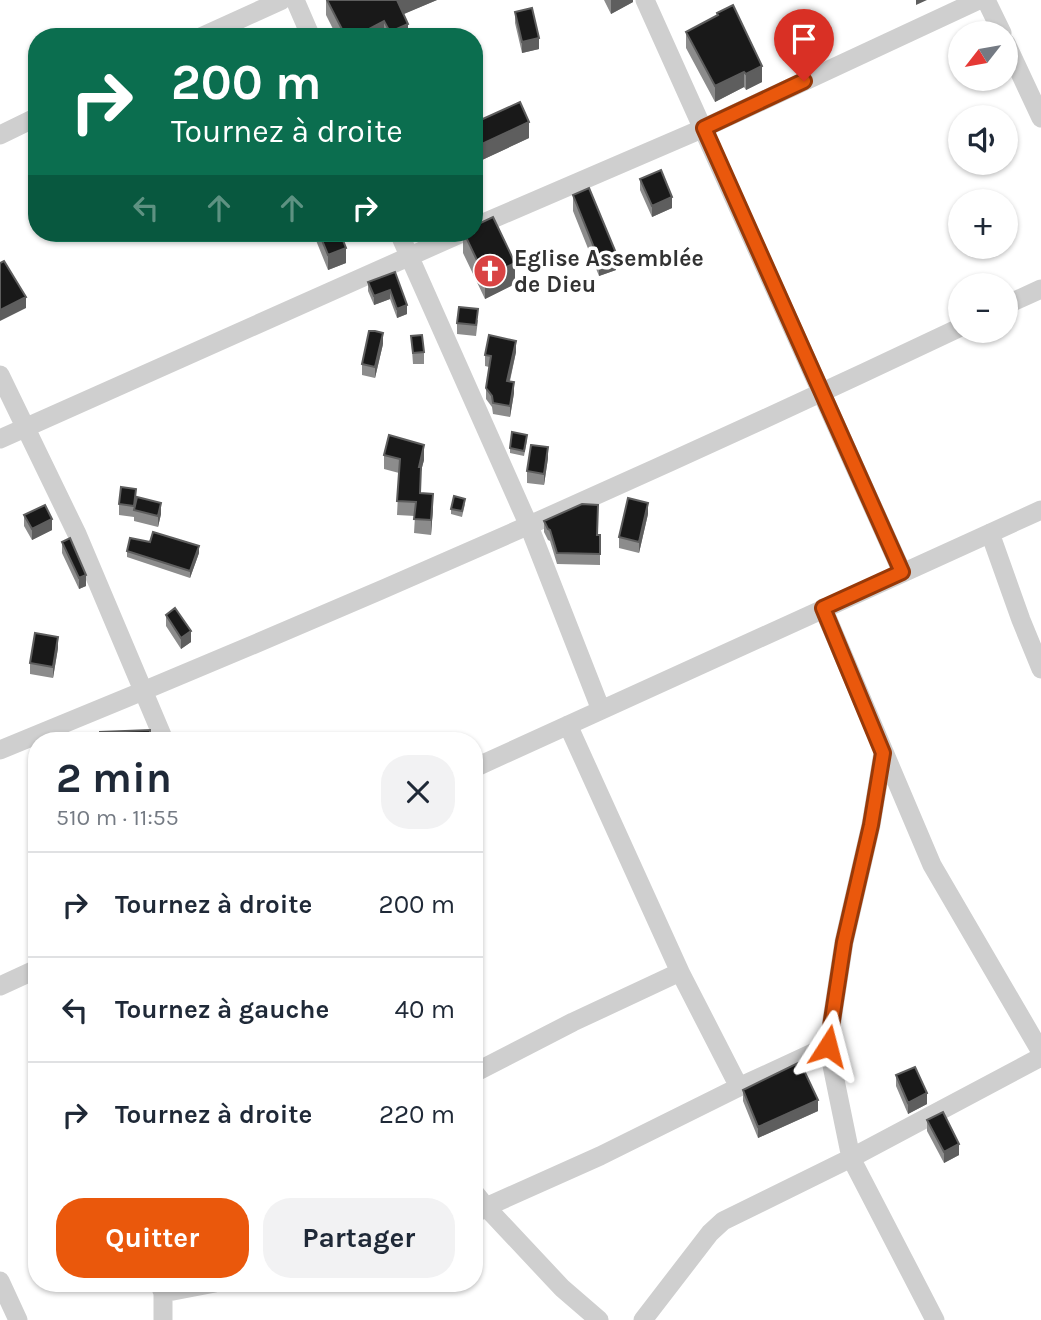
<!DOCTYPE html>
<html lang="fr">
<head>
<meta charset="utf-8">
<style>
  :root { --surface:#fff; --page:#f2f2f3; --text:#1f2937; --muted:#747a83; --line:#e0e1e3; --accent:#ea580c }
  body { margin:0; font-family:Karla,sans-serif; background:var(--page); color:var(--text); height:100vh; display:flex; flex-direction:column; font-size:26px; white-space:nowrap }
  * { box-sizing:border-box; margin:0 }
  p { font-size:23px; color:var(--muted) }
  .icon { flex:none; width:38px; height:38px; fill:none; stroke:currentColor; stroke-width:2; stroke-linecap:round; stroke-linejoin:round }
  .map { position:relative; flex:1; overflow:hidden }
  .side { position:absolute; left:28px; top:732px; width:455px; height:560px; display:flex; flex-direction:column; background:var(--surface); border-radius:28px; box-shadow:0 2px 5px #0004 }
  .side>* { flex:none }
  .banner { position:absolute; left:28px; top:28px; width:455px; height:214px; border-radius:28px; box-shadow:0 2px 5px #0004; background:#0b6e4f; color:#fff; overflow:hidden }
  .needle { width:46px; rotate:239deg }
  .buttons { position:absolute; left:948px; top:21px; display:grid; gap:14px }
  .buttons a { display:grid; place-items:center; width:70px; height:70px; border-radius:50%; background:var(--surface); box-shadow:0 2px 5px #0004; font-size:35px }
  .pin { position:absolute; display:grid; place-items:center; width:60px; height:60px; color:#fff; margin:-72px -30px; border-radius:50% 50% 50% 0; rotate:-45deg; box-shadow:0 0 7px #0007 }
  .pin .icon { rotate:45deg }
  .me { position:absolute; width:77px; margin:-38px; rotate:9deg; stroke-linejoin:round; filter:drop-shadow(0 0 5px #0008) }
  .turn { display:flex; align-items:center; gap:24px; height:147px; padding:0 28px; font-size:32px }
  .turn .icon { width:91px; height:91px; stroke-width:2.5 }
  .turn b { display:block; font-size:49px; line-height:60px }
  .lanes { display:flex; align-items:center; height:66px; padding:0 28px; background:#0003; justify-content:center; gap:35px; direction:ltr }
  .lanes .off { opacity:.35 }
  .round { display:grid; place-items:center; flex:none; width:74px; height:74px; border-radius:28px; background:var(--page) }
  .head { display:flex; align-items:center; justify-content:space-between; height:119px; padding:0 28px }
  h1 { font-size:42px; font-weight:700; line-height:52px }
  .primary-button { display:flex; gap:14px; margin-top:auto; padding:14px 28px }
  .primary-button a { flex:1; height:80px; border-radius:28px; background:var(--accent); color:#fff; font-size:28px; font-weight:700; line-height:80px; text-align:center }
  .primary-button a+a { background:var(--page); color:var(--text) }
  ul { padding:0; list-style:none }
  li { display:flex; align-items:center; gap:21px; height:105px; padding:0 28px; border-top:2px solid var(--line) }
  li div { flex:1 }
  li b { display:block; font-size:26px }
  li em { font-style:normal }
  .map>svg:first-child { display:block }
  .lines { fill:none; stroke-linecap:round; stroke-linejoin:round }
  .minor { stroke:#cfcfcf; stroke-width:19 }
  .wall { fill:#8c8c8c }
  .shaded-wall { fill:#5e5e5e }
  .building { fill:#191919; stroke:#5e5e5e; stroke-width:2 }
  .route-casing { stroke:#983908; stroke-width:18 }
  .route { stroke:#ea580c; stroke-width:12 }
  .labels { text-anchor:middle; stroke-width:7; stroke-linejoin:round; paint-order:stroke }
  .poi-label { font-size:23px; font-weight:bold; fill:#323232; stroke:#fff; text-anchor:start }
</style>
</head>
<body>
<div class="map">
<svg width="1041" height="1320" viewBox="0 0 1041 1320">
  <rect width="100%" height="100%" fill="#fff"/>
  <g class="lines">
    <path class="minor" d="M295 0 311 37
      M645 0 902 572
      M986 0 1002 33
      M201 37 282 0
      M1006 43 1041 118
      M0 135 37 117
      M474 227 704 128 979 0
      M399 233 529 526 601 710
      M1006 305 1041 289
      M0 375 77 534 164 740
      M0 439 462 233
      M990 533 1021 620 1041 669
      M823 608 932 865 1041 1052
      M0 750C324 618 645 477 961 327
      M883 753 871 825 844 942 828 1046 851 1158 1041 1057
      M474 768 1041 510
      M680 972 739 1087
      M0 986 37 969
      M474 1073 573 1022 680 972 568 725
      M474 1192 486 1207 474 1214
      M0 1281 18 1320
      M159 1283 163 1293V1320
      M163 1293 215 1283
      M599 1320 562 1288 486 1207 600 1156 739 1087 828 1046
      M643 1320 710 1233 723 1221 851 1158 935 1320"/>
  </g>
  <path class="wall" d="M326 0H437L403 14 408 37H337L326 15Z
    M604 0H633V2L611 14Z
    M515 12 539 49 522 53 515 23Z
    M717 13 762 82 746 90 744 87 715 102 686 48V32L717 16Z
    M474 123 529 138 482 160 474 143Z
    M640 179 672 208 652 217 640 190Z
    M573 195 616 270 599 276 573 211Z
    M313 233H340L346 263 328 270Z
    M463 233 515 284 485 299 463 253Z
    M395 272 407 314 397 318 390 299 374 305 368 291V282Z
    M478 320 476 336 457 334V323Z
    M411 336 424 352V364H413Z
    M383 344 375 378 362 375V364Z
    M516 352 510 381 514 393 510 417 493 414 492 407 486 399V388L489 367 485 366V355Z
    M527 440 524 456 510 453V448Z
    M384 455 424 460 421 471 420 493 433 508 431 535 414 533 415 516 397 515 399 473 384 469Z
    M548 458 544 485 527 483V471Z
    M136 500 161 514 158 527 134 521V515V517L119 515V504Z
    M465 504 462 517 451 514V509Z
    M648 514 639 553 619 548V537Z
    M24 515 52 530 32 540 24 526Z
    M544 521 600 535V565L557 564 550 541 548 540 544 532Z
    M62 542 86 586 79 589 62 553Z
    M150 542 199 553 190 578 127 557V551Z
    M166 615 191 642 181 649 166 626Z
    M58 648 53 678 30 674V663Z
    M896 1075 927 1104 908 1114 896 1086Z
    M743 1090 818 1111 758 1138 743 1101Z
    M927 1120 959 1155 944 1163 927 1131Z"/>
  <path class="shaded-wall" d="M397 0H437L397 17Z
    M611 0H633V2L611 14Z
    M916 0H927L916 5Z
    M384 21V37H354Z
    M408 24V37H390V32Z
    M539 38V49L522 53V42Z
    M762 66V82L746 90V74Z
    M744 72V87L715 102V86Z
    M529 122V138L482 160V144Z
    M672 197V208L652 217V206Z
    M346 248V263L328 270V255Z
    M616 253V270L599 276V260Z
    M515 263V284L485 299V277Z
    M390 290V299L374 305V296Z
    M26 297V308L0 321V310Z
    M407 305V314L397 318V309Z
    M383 333V344L375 378V367Z
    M516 341V352L507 392V381Z
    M514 382V393L510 417V406Z
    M424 445V460L421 471 420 507 419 467Z
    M548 447V458L544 485V474Z
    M433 494V508L431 535V520Z
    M161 503V514L158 527V516Z
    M648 503V514L639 553V542Z
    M52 519V530L32 540V529Z
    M199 546V553L190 578V571Z
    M86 575V586L79 589V578Z
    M191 631V642L181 649V638Z
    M58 637V648L53 678V667Z
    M927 1093V1104L908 1114V1103Z
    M818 1100V1111L758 1138V1127Z
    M959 1144V1155L944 1163V1152Z"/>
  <path class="building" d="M327 0H398H397L408 24 390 32 384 21 354 37H346Z
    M733 5 762 66 746 74 744 72 715 86 686 32 718 15 717 13Z
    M532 8 539 38 522 42 515 12Z
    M520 102 529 122 482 144 474 127V123Z
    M661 170 672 197 652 206 640 179Z
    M589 188 616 253 599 260 573 195Z
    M493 217 515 263 485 277 464 233H474V226Z
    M319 233H340L346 248 328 255Z
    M4 261 26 297 0 310V263Z
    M395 272 407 305 397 309 390 290 374 296 368 282Z
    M459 307 478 309 476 325 457 323Z
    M369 331H375L383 333 375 367 362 364Z
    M422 335 424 352 413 353 411 336Z
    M489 335 516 341 507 381 514 382 510 406 493 403 492 396 486 388 491 356 485 355Z
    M512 432 527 435 524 451 510 448Z
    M389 435 424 445 419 467H421L420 493 433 494 431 520 414 519 416 502 397 501 400 459 384 455Z
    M531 445 548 447 544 474 527 471Z
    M121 487 136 489 134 506 119 504Z
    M454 496 465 499 462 511 451 509Z
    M137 497 161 503 158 516 134 510Z
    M628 498 648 503 639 542 619 537Z
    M582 504 598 505 597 535H600V554L557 553 550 530 548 529 544 521Z
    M45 505 52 519 32 529 24 515Z
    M153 532 199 546 190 571 127 551 130 538 150 542Z
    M70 538 86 575 79 578 62 542Z
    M175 608 191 631 181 638 166 615Z
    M35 633 58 637 53 667 30 663Z
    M150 730V740H100V732Z
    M800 1062 818 1100 758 1127 743 1090Z
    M915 1067 927 1093 908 1103 896 1075Z
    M943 1112 959 1144 944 1152 927 1120Z"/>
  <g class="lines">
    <defs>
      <path id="route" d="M804 81 704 128 902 572 823 608 883 753 871 825 844 942 828 1046"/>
    </defs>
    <use href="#route" class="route-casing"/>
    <use href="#route" class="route"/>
  </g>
  <defs>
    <symbol id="church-disc" viewBox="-11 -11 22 22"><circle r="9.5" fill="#d94343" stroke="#fff"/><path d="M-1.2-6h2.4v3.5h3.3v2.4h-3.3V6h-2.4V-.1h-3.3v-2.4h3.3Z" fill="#fff"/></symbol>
  </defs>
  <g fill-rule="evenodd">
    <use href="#church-disc" x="471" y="252" width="38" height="38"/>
  </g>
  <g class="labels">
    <g class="poi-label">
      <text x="514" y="266">Eglise Assemblée<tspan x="514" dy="26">de Dieu</tspan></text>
    </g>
  </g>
</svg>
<div class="buttons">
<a><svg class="needle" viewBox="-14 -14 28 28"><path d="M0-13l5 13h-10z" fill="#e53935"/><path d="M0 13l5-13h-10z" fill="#747a83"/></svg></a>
<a><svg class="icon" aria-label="sound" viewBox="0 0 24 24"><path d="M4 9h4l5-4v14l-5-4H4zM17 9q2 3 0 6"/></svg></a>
<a>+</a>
<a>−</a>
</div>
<div class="pin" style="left:804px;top:81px;background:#d93025"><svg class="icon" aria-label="arrive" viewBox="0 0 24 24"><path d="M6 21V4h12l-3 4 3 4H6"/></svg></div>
<svg class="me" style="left:828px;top:1046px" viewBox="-20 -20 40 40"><path d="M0-17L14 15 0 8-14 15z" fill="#ea580c" stroke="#fff" stroke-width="4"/></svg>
<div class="banner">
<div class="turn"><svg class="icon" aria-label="right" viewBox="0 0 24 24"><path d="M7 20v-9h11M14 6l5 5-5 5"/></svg><div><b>200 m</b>Tournez à droite</div></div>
<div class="lanes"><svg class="icon off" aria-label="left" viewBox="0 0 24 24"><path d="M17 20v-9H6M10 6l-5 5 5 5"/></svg><svg class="icon off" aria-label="ahead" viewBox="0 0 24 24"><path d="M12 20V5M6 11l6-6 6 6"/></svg><svg class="icon off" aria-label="ahead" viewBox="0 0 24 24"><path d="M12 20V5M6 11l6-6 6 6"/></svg><svg class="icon" aria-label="right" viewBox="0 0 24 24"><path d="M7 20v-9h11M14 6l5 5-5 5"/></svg></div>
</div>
<section class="side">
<div class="head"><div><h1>2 min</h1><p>510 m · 11:55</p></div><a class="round"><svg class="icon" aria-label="close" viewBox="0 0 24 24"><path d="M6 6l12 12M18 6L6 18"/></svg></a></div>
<ul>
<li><svg class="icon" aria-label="right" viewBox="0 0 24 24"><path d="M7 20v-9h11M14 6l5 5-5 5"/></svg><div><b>Tournez à droite</b></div><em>200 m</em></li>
<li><svg class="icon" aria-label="left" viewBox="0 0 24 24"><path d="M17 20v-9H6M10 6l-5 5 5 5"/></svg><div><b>Tournez à gauche</b></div><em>40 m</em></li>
<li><svg class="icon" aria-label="right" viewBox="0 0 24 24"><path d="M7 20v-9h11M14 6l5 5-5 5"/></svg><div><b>Tournez à droite</b></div><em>220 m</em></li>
</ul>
<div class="primary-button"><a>Quitter</a><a>Partager</a></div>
</section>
</div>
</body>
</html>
